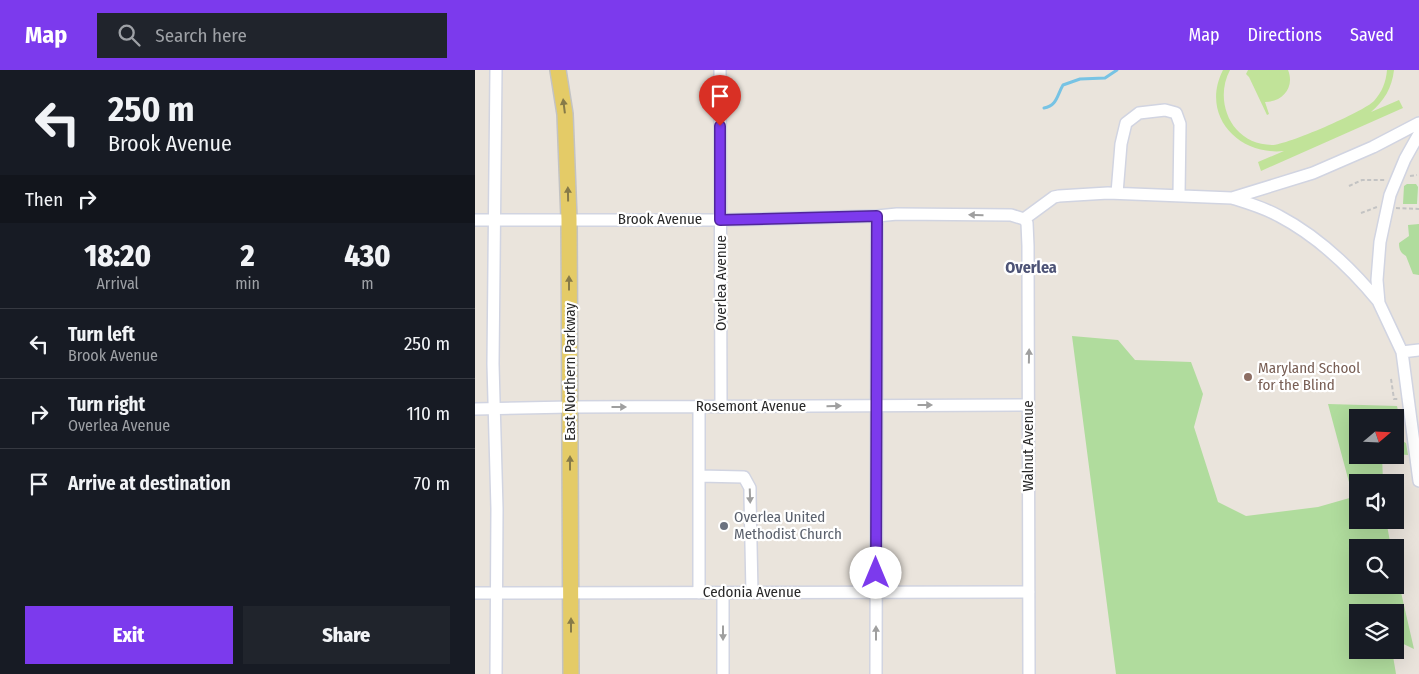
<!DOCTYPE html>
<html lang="en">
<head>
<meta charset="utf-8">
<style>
  :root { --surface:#171b24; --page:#20242c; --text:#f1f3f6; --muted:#9ea1a6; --line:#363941; --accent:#7c3aed }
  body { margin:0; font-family:"Fira Sans Condensed",sans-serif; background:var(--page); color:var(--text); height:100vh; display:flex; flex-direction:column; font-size:19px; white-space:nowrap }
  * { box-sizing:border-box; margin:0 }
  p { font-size:16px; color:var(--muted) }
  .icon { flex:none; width:28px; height:28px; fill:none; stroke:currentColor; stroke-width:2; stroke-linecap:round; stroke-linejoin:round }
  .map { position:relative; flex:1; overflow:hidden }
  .panel { display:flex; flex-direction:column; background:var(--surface); width:475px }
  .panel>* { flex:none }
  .hud { background:#171b24; color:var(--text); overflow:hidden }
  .needle { width:32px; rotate:71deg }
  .fabs { position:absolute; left:874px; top:339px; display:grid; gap:10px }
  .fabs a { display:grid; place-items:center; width:55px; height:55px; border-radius:0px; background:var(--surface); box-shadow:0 5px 20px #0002; font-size:25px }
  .pin { position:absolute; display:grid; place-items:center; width:42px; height:42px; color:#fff; margin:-51px -21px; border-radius:50% 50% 50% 0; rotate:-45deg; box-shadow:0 0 5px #0007 }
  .pin .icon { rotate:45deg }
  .me { position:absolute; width:55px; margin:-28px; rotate:0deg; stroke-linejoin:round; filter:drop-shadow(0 0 4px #0008) }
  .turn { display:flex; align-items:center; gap:18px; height:105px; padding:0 25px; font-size:22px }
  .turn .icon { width:65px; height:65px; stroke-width:2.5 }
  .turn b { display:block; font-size:35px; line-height:42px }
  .then { display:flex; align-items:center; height:48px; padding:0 25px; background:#0003; gap:10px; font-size:19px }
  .eta { display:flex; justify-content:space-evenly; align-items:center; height:85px; text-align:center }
  .eta b { font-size:30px; font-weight:800; line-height:35px }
  .primary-button { display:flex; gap:10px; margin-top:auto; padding:10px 25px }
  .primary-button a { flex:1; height:58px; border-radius:0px; background:var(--accent); color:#fff; font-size:20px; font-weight:800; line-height:58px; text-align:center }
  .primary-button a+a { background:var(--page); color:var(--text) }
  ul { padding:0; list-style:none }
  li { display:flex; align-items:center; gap:15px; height:70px; padding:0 25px; border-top:1px solid var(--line) }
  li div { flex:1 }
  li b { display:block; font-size:19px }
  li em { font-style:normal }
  header { display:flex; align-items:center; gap:30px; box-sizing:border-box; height:70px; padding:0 25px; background:var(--accent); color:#fff }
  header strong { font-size:24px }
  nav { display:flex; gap:28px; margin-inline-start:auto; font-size:18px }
  .search { width:350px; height:45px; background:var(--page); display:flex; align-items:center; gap:12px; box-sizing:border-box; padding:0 18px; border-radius:0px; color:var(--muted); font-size:19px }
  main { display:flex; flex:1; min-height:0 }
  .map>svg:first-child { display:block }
  .green { fill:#b0dc9d }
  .pitch { fill:#c1e399 }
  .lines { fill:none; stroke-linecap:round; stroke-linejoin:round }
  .stream { stroke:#77c3e4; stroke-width:3 }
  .minor-casing { stroke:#d1d4e1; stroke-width:14 }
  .major-casing { stroke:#c3c3c3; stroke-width:18 }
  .path { stroke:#c3c3c3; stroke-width:2; stroke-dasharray:4 2.5; stroke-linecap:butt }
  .minor { stroke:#fff; stroke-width:11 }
  .major { stroke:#e4cb67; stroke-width:15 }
  .oneway { fill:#867a48 }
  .oneway2 { fill:#9f9f9f }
  .route-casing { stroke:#51269a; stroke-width:12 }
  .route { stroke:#7c3aed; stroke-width:9 }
  .education-dot { fill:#8d6e63; stroke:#fff; stroke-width:2 }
  .worship-dot { fill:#6b7280; stroke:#fff; stroke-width:2 }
  .labels { text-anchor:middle; stroke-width:4.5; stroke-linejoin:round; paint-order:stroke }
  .street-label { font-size:15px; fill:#292929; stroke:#fff }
  .education-label { font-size:15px; fill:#785e54; stroke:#fff; text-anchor:start }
  .worship-label { font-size:15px; fill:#5b616d; stroke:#fff; text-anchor:start }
  .neighbourhood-label { font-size:16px; font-weight:bold; fill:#4d5376; stroke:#fff }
</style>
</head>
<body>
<header>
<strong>Map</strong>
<div class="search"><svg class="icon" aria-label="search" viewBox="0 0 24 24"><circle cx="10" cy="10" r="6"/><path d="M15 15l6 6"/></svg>Search here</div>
<nav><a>Map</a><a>Directions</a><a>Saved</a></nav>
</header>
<main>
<section class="panel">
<div class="hud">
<div class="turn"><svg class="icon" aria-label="left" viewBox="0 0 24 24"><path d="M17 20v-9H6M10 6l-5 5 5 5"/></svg><div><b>250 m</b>Brook Avenue</div></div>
<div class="then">Then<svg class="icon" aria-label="right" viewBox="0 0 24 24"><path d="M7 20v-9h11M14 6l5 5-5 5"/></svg></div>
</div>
<div class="eta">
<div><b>18:20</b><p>Arrival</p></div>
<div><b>2</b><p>min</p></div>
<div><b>430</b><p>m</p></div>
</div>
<ul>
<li><svg class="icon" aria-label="left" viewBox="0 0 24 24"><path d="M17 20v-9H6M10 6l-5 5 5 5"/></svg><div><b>Turn left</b><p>Brook Avenue</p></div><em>250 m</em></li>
<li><svg class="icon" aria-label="right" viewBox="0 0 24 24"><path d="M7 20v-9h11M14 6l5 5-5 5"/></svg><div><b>Turn right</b><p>Overlea Avenue</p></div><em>110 m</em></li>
<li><svg class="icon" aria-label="arrive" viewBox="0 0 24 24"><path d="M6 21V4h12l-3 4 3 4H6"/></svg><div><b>Arrive at destination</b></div><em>70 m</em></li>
</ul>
<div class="primary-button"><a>Exit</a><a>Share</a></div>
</section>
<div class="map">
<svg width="944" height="604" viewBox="0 0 944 604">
  <rect width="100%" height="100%" fill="#eae4dc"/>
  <path class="green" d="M932 114H941L943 117 942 134H928L929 116Z
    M944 154V205L938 204 931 186C926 183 924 180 924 173L934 166 933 155Z
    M597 266 643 270 660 290 716 292 728 324 719 357 743 432 771 446 843 437 878 427 853 334 922 336 925 350 920 357V348H882V385H907L908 412H882V450H911L916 477 882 478V515H920V496L939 579 920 570V542H882V580H917L921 604H641Z
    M920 367 931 373 933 385 920 384Z"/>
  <path class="pitch" d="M748 0H755C738 32 757 75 797 75 812 75 888 42 899 31 907 22 911 12 912 0H919C917 18 909 31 896 42L924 30 928 38 786 101 783 92 809 81C763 86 725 45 748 0Z
    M773 0H813C820 17 808 32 790 32L794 44 792 45 774 7 771 4Z"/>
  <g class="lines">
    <path class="stream" d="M569 38C582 36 582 25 588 15L605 9 630 8 642 0"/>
    <defs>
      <path id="minor" d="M21 0 18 294 22 439 21 604
        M245 0 246 337
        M944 64 930 89 915 125 905 172 902 210 904 233 927 282 944 411
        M642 123 646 74 651 53 664 43 690 40 701 43 705 54 704 125
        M757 128C773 133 790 138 804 146 844 167 876 198 904 232
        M549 149 552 153 553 176 554 604
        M549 149 579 127 584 126 633 123 757 128 838 103 898 77 944 53
        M0 150H245L402 146 422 144 536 145 549 149
        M927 282 944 280
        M0 339 95 337 553 335
        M224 406 269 407 275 418V426L277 523
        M0 523 554 522
        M224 523V336
        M248 604V523
        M401 604 402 146"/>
      <path id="major" d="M83 0 90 44 94 149 96 604"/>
    </defs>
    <use href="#minor" class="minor-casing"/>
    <use href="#major" class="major-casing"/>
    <path class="path" d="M935 106 942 105
      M874 116 887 110H910
      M921 138 944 139
      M886 143 902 137
      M916 309 919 329H924"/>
    <use href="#minor" class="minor"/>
    <use href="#major" class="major"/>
  </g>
  <defs><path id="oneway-solid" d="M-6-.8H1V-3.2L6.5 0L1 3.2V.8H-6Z" transform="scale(1.25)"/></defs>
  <g class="oneway">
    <use href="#oneway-solid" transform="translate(89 36) rotate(-97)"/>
    <use href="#oneway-solid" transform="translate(93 124) rotate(-91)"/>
    <use href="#oneway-solid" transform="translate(94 213) rotate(-90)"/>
    <use href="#oneway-solid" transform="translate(95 393) rotate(-90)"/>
    <use href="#oneway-solid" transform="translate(96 555) rotate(-90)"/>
  </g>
  <g class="oneway2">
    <use href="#oneway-solid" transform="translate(501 145) rotate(-179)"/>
    <use href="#oneway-solid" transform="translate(554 286) rotate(-89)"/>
    <use href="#oneway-solid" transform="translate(450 335)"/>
    <use href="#oneway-solid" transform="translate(359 336) rotate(-1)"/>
    <use href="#oneway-solid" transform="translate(144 337)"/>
    <use href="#oneway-solid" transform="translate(275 426) rotate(88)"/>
    <use href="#oneway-solid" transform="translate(248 563) rotate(90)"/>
    <use href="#oneway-solid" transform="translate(401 563) rotate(-90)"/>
  </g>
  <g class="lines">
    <defs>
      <path id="route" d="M245 56V150L402 146 401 503"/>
    </defs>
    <use href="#route" class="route-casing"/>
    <use href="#route" class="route"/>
  </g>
  <circle class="education-dot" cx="773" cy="307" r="5"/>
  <circle class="worship-dot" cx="249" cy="456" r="5"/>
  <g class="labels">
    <g class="street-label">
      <text x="185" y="154">Brook Avenue</text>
      <text transform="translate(246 213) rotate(-90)" y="5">Overlea Avenue</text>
      <text transform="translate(95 302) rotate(-90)" y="5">East Northern Parkway</text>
      <text x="276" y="341">Rosemont Avenue</text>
      <text transform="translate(553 376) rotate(-90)" y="5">Walnut Avenue</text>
      <text x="277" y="527">Cedonia Avenue</text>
    </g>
    <g class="education-label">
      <text x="783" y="303">Maryland School<tspan x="783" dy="17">for the Blind</tspan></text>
    </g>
    <g class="worship-label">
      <text x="259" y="452">Overlea United<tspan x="259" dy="17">Methodist Church</tspan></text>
    </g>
    <g class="neighbourhood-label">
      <text x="556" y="203">Overlea</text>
    </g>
  </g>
</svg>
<div class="fabs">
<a><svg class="needle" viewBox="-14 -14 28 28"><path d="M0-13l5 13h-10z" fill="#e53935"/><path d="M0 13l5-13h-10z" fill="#9ea1a6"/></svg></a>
<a><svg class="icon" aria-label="sound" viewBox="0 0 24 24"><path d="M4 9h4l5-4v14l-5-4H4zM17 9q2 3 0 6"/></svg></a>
<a><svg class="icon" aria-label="search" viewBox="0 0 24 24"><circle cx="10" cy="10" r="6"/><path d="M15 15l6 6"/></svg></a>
<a><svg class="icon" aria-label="layers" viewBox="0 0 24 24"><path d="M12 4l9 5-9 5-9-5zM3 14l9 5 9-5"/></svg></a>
</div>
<div class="pin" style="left:245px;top:56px;background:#d93025"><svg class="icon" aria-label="arrive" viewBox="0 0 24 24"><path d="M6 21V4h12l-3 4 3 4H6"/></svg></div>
<svg class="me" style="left:401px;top:503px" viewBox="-20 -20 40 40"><circle r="19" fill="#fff"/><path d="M0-13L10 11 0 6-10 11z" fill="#7c3aed"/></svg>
</div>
</main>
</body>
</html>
